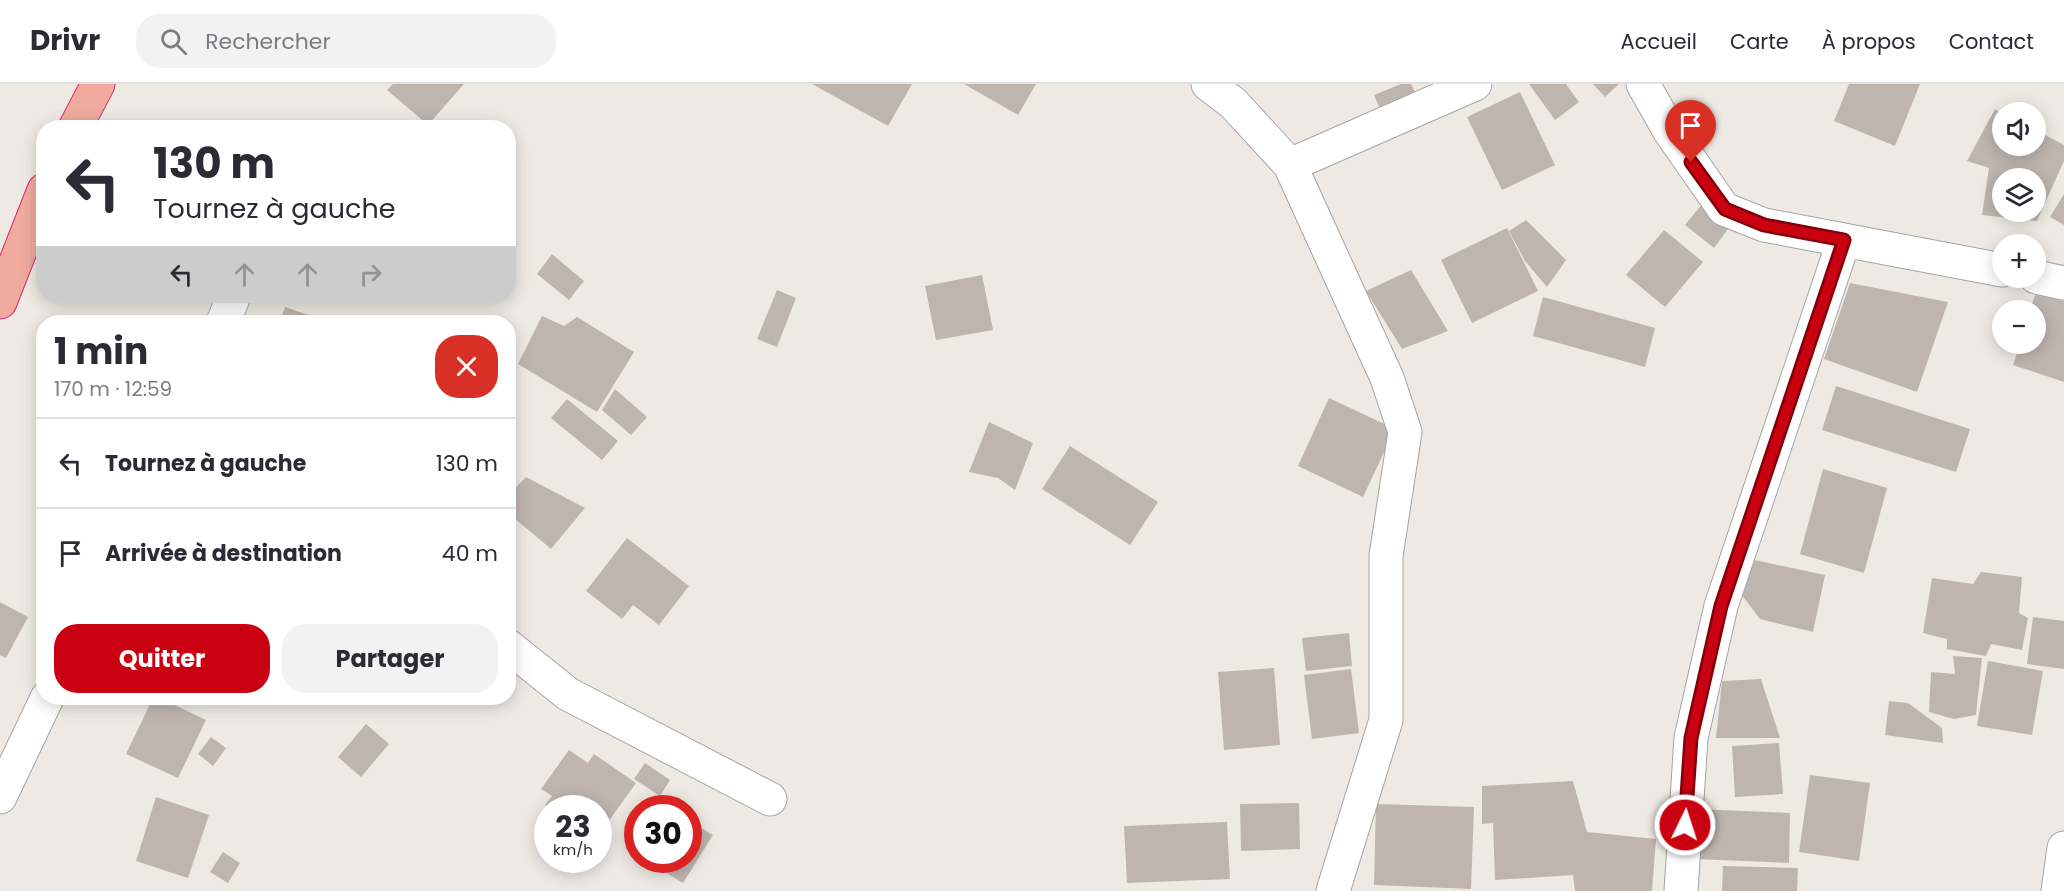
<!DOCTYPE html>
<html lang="fr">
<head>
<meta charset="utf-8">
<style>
  :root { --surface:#fff; --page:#f2f2f3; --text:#2b2b33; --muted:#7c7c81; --line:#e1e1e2; --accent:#ca0110 }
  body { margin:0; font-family:Poppins,sans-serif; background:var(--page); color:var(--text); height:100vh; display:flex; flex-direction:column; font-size:22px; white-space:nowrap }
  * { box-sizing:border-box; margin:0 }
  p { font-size:20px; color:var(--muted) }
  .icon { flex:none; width:33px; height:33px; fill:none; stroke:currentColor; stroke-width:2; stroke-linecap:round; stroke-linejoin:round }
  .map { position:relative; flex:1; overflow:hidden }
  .drawer { position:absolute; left:36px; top:231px; width:480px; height:390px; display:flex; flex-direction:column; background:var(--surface); border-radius:24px; box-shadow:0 3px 15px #0003 }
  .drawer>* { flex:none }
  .guide { position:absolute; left:36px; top:36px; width:480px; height:183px; border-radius:24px; box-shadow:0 3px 15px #0003; background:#fff; color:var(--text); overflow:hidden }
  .buttons { position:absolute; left:1992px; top:18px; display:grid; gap:12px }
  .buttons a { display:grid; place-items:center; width:54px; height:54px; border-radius:50%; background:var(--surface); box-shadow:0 3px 15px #0003; font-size:30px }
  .speed { position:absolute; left:534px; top:711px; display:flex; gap:12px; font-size:30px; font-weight:700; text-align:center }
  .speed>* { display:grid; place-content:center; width:78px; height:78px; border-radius:50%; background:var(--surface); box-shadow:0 3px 15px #0003; line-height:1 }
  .speed small { font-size:15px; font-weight:400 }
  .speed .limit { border:9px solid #d22; background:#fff; color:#111 }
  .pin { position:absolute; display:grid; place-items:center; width:51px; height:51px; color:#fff; margin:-62px -26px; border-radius:50% 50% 50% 0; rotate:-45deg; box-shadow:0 0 6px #0007 }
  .pin .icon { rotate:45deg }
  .me { position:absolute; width:66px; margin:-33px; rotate:4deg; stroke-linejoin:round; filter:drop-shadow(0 0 4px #0008) }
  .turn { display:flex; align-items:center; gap:21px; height:126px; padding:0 18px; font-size:27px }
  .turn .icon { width:78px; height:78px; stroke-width:2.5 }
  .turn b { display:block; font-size:42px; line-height:51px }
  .lanes { display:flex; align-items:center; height:57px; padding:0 18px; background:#0003; justify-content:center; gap:30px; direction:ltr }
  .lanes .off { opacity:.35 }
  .round { display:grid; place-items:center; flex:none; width:63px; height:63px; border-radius:24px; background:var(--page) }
  .summary { display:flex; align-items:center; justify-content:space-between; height:102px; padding:0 18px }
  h1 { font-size:36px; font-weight:700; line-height:45px }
  .button { display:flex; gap:12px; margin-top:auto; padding:12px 18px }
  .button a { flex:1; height:69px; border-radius:24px; background:var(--accent); color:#fff; font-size:24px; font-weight:700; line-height:69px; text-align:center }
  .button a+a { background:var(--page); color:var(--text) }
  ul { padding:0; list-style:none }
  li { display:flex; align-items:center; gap:18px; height:90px; padding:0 18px; border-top:2px solid var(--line) }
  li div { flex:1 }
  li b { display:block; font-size:22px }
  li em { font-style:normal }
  header { display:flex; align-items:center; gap:36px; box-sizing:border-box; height:84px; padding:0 30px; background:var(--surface); border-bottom:2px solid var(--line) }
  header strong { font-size:28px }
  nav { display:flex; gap:33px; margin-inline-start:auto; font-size:21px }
  .search { width:420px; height:54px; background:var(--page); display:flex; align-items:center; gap:15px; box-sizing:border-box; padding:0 21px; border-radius:24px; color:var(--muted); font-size:22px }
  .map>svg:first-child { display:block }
  .building { fill:#bfb5af; fill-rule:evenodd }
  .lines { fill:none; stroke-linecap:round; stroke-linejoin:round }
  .minor-casing { stroke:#a4a4a4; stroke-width:35 }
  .trunk-casing { stroke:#d8246f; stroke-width:35 }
  .minor { stroke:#fff; stroke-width:33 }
  .trunk { stroke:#f0aa9e; stroke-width:33 }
  .route-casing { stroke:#83010a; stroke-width:15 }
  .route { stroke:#ca0110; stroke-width:10 }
</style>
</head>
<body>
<header>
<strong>Drivr</strong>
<div class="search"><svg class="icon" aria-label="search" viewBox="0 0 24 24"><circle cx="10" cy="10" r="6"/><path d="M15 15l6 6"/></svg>Rechercher</div>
<nav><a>Accueil</a><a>Carte</a><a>À propos</a><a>Contact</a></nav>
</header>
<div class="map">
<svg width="2064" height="807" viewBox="0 0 2064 807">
  <rect width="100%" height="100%" fill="#eeeae3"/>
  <path class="building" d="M393 0H464L428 41 387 6Z
    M812 0H912L888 42Z
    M964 0H1036L1018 31Z
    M1401 0H1411L1415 8 1379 23 1374 11Z
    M1529 0H1566L1579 18 1555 36Z
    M1593 0H1619L1605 13Z
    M1849 0H1920L1895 62 1834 37Z
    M1520 8 1555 81 1502 106 1467 33Z
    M1995 25 2002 30V62H2036V46L2064 61V77L2037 137 1982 131 1989 84 1967 77ZM2002 94H2036V128H2002Z
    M2064 110V141L2050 133Z
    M1703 119 1731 141 1714 164 1685 141Z
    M1526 136 1566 176 1547 203 1525 177 1509 147Z
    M1507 144 1538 207 1472 239 1441 176Z
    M1664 146 1703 178 1665 223 1626 191Z
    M508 155 517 160 508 177Z
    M552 170 584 197 569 216 537 190Z
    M1411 186 1448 247 1402 265 1366 207Z
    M982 191 993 246 936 256 925 202Z
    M1850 199 1948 218 1917 308 1824 275Z
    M777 206 796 214 777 263 757 255Z
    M2036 208 2064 217V298L2013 281 2020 260H2036V226H2030Z
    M1543 213 1655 244 1645 283 1533 252Z
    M285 223 320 235 319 238H280Z
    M542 232 564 242 577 233 634 268 597 328 518 280Z
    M1836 302 1970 345 1956 388 1822 346Z
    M615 305 647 333 631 351 602 326Z
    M1329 314 1395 345 1363 413 1298 382Z
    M567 315 618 357 602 376 551 334Z
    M989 338 1033 359 1015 406 998 394 969 388Z
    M1070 362 1158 418 1130 461 1042 405Z
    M1823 385 1887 404 1864 489 1800 470Z
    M526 393 585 424 551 465 508 429V412Z
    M627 454 689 502 659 541 633 521 622 535 586 507Z
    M1750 475 1825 491 1813 548 1760 535 1741 510Z
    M1981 488 2022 493 2019 529 2028 534 2022 566 1991 560 1986 572 1947 565V555L1923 549 1932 494 1973 500Z
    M0 518 28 533 6 574 0 571Z
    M2033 533 2064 537V585L2027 580Z
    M1349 549 1352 582 1306 587 1302 554Z
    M1953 572 1982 574 1976 631 1954 635 1929 628 1931 588 1955 590Z
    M1988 577 2043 587 2032 651 1977 642Z
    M1274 584 1280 661 1224 666 1218 588Z
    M1351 585 1359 649 1312 655 1304 591Z
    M1761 595 1780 654H1716L1722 597Z
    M153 614H160L206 636 178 694 126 670Z
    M1889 617 1908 619 1942 644 1943 659 1885 651Z
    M366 640 389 660 361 693 338 673Z
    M211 653 226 664 213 682 198 670Z
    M1779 659 1783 710 1735 713 1732 662Z
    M569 666 588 679 594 670 636 699 598 752V724H550L545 721 552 712 541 705Z
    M645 679 670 696 660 712 634 695Z
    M1810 691 1870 699 1859 777 1799 768Z
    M1573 697 1587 748 1656 755 1652 807H1575L1573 791 1495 796 1493 739 1482 740V702Z
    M156 713 209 731 188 794 136 777Z
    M655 716 669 724H649Z
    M1299 719 1300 765 1241 767 1240 720Z
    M1376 720 1474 723 1471 805 1374 801Z
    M1696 725 1790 729 1789 779 1695 775Z
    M688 736 713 751 683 799 645 776H688Z
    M1227 738 1230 795 1127 799 1124 742Z
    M638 744V771L625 764Z
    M223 768 240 779 228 799 210 788Z
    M1723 782 1798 784 1797 807H1722Z"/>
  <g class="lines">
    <defs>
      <path id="minor" d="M1208 0 1233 19 1290 81 1387 294 1405 348 1386 472V636L1333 807
        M1643 0 1669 46 1724 125 1764 141 2002 186
        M1290 81 1475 0
        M2036 193 2064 199
        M223 238 234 212
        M508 562 568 610 770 715
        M0 713 47 614
        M1681 807 1691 654 1721 522 1844 156
        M2058 807 2064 764"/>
      <path id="trunk" d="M75 44 98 0
        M0 218 44 106"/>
    </defs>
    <use href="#minor" class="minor-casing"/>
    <use href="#trunk" class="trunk-casing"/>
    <use href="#minor" class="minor"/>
    <use href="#trunk" class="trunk"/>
  </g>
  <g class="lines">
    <defs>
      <path id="route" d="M1685 741 1691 654 1721 522 1844 156 1764 141 1725 125 1691 78"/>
    </defs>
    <use href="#route" class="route-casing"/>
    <use href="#route" class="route"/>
  </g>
</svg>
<div class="buttons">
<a><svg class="icon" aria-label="sound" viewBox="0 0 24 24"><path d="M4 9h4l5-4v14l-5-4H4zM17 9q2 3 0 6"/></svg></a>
<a><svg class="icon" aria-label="layers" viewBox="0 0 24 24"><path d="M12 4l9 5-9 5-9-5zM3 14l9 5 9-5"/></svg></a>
<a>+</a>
<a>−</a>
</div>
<div class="speed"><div>23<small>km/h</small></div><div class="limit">30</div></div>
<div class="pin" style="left:1691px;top:78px;background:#d93025"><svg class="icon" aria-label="arrive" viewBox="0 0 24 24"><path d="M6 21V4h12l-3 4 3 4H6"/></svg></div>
<svg class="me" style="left:1685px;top:741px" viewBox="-20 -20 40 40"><circle r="17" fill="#ca0110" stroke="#fff" stroke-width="3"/><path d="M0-11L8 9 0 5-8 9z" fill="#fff"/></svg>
<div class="guide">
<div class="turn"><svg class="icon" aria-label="left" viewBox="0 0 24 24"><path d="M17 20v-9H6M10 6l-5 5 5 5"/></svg><div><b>130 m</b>Tournez à gauche</div></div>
<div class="lanes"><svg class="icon" aria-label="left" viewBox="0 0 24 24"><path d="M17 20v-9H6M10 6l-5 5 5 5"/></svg><svg class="icon off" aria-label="ahead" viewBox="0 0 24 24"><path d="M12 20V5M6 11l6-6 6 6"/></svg><svg class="icon off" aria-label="ahead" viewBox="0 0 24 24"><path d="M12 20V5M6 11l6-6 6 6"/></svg><svg class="icon off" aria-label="right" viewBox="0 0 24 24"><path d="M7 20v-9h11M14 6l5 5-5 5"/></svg></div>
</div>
<section class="drawer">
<div class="summary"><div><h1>1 min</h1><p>170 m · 12:59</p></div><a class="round" style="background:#d93025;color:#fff"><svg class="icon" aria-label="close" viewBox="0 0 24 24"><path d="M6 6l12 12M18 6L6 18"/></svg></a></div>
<ul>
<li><svg class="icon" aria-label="left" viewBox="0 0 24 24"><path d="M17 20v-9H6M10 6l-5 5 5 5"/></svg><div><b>Tournez à gauche</b></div><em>130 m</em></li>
<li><svg class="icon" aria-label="arrive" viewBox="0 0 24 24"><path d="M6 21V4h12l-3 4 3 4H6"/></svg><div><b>Arrivée à destination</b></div><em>40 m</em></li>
</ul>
<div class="button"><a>Quitter</a><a>Partager</a></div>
</section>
</div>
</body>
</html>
